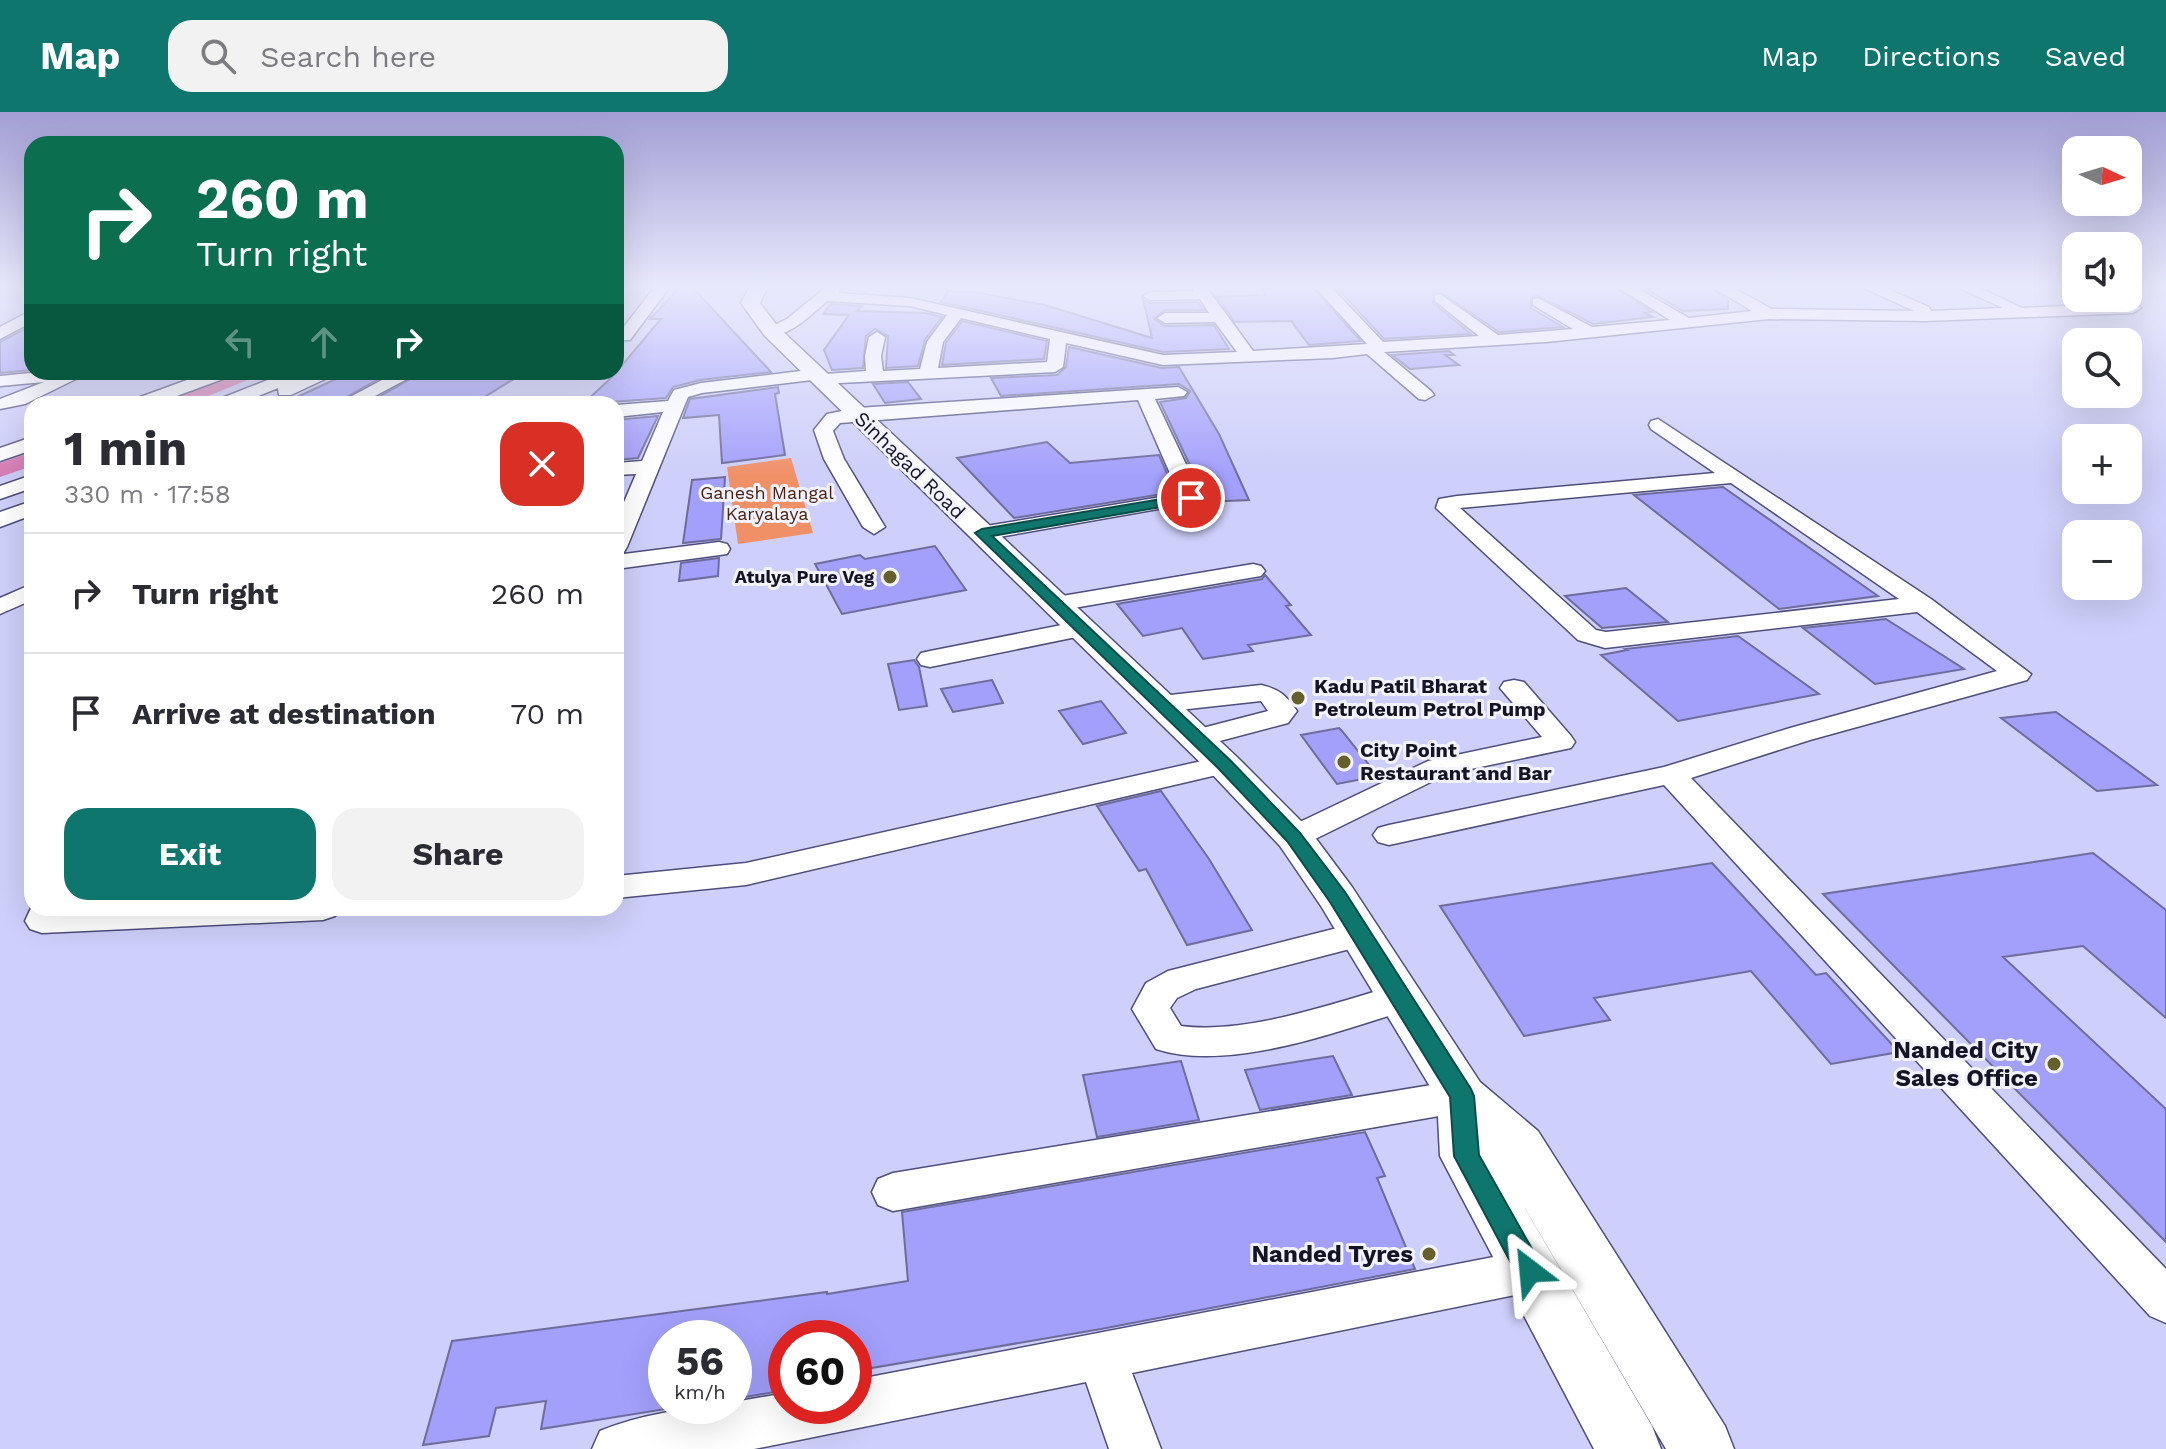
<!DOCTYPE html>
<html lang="en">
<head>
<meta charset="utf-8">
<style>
  :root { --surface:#fff; --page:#f2f2f3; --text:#2b2b33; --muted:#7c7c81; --line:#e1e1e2; --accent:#0f766e }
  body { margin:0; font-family:"Work Sans",sans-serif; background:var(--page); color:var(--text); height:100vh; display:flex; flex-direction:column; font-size:30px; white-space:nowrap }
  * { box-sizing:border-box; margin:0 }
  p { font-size:26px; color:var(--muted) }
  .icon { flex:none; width:44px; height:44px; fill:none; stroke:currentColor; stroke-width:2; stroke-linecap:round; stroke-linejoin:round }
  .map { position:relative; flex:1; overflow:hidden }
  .sheet { position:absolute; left:24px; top:284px; width:600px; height:520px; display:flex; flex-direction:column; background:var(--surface); border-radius:24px; box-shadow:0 8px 32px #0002 }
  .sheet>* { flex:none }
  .hud { position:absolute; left:24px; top:24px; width:600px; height:244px; border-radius:24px; box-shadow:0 8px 32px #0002; background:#0b6e4f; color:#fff; overflow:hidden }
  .needle { width:52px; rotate:94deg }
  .controls { position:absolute; left:2062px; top:24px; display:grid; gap:16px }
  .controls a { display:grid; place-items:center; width:80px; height:80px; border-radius:16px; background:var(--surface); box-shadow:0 8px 32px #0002; font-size:40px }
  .speed { position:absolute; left:648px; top:1208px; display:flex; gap:16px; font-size:40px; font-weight:700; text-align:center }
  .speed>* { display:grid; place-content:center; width:104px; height:104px; border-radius:50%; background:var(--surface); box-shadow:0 8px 32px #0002; line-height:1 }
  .speed small { font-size:20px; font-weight:400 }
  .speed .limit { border:12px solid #d22; background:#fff; color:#111 }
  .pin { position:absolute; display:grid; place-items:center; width:68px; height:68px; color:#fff; margin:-34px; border:4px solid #fff; border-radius:50%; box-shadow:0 2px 8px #0007 }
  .me { position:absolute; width:88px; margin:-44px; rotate:331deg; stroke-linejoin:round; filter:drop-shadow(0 0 6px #0008) }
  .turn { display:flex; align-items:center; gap:28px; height:168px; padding:0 40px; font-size:36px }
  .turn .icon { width:104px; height:104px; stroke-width:2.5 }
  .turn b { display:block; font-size:56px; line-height:68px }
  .lanes { display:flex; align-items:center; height:76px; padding:0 40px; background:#0003; justify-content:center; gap:40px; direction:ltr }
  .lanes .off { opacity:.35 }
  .round { display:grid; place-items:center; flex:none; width:84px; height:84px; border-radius:24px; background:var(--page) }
  .overview { display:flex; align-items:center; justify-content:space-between; height:136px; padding:0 40px }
  h1 { font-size:48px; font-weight:700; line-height:60px }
  .primary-button { display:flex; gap:16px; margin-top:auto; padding:16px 40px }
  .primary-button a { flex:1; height:92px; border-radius:24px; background:var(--accent); color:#fff; font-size:32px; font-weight:700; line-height:92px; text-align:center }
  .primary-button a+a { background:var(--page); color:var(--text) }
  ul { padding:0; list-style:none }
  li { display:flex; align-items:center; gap:24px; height:120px; padding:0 40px; border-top:2px solid var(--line) }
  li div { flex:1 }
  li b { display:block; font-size:30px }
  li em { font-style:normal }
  header { display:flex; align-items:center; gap:48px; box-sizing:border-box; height:112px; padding:0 40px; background:var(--accent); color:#fff }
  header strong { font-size:38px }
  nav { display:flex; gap:44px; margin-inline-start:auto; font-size:28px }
  .search { width:560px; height:72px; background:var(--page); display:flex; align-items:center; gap:20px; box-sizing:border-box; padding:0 28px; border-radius:24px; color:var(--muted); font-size:30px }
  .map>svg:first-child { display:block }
  .green { fill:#f09067 }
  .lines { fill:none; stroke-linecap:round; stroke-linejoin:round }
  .canal { fill:#d97db5; fill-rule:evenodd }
  .building { fill:#a3a0fc; stroke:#6d6c9c; stroke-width:2 }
  .minor-casing { stroke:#4f4e7c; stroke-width:3 }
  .major-casing { stroke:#4f4e7c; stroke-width:3 }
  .minor { fill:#fff; fill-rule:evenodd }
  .major { fill:#fff; fill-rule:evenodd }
  .route { fill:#0f766e; stroke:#0a4d48; stroke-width:2 }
  .poi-dot { fill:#645f2b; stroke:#f3f3ff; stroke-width:3 }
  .labels { text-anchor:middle; stroke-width:6; stroke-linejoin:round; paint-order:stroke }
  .far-park-label { font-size:18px; fill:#4b2513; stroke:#f3f3ff }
  .far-poi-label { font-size:18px; font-weight:bold; fill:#151427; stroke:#f3f3ff; text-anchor:end }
  .street-label { font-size:20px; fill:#151427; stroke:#f3f3ff }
  .poi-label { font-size:20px; font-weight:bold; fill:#151427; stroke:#f3f3ff; text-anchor:start }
  .near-poi-label { font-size:24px; font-weight:bold; fill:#151427; stroke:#f3f3ff; text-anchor:end }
</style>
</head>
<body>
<header>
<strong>Map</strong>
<div class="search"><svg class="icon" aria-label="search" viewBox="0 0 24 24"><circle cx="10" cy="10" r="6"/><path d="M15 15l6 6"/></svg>Search here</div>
<nav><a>Map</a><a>Directions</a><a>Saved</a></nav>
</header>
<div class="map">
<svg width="2166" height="1337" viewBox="0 0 2166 1337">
  <rect width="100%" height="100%" fill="#cecffa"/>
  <path class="green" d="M791 346 813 421 738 432 727 355Z"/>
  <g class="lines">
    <path class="canal" d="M236 260H261L258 264 188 292H161L164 288Z
      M32 340V354L0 365V351Z"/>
  </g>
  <path class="building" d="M679 176H693L771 260 700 268 673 275 666 286 583 292 613 264 661 207H650Z
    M1262 176H1313L1361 229 1309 233 1291 209 1235 210 1217 185 1266 183Z
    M1337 176H1616L1652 200 1645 201 1653 205 1593 212 1537 183 1531 185V196L1563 215 1499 220 1439 179 1433 181V191L1471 222 1384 227Z
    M1644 176H1711L1728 188V197L1683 199Z
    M948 179 973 180 1045 193 1152 226 1143 187 1150 191 1198 190 1204 198H1165L1154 207 1165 214 1214 213 1229 237 1163 240 941 190Z
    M831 192 862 194 857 199 926 201 942 205 925 228 918 254 886 256 888 224 875 217 866 224 863 256 832 258 824 238 849 203 823 202Z
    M962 209 1047 229 1044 247 942 253 946 231Z
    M32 213V258L0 261V230Z
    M1069 235 1162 256 1179 255 1219 322 1249 388 1203 390 1205 385 1160 290 1186 286 1190 279 1179 272 1001 284 991 266 1057 263 1066 255Z
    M1449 239 1454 243H1445L1459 253 1410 257 1392 243Z
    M351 260H391L334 292H282Z
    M423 260H525L473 292H366Z
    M908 270 921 287 885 291 873 272Z
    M778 275 779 281 775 282 785 343 722 351 719 303 683 306 690 287Z
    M658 304 638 346 616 348V308Z
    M1047 330 1070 351 1159 343 1175 380 1014 406 957 346Z
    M725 365 721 427 683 431 692 368Z
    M1723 375 1878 484 1779 497 1634 383Z
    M935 434 966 478 842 502 815 452 860 443 865 447Z
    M719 446 718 464 679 469 681 451Z
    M1265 463 1291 493 1286 494 1311 523 1248 533 1253 539 1203 547 1182 516 1143 524 1117 492 1262 467Z
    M1626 476 1668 510 1602 516 1565 484Z
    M1886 507 1964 557 1875 572 1803 516Z
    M1738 524 1819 582 1678 609 1601 543 1627 538 1625 537Z
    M914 548 919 555 927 594 899 598 888 552Z
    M992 568 1003 591 953 600 941 577Z
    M1101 589 1126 621 1083 632 1059 599Z
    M2056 600 2102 633 2157 673 2097 679 2001 606Z
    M1339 616 1342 619 1378 664 1337 672 1301 623Z
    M1161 679 1209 747 1252 818 1187 833 1146 757 1139 759 1097 694Z
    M2093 741 2166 798V906L2083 834 2003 845 2166 997V1130L1823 782Z
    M1712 751 1816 863 1826 861 1899 940 1831 952 1751 859 1594 886 1610 908 1524 924 1440 794Z
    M1333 944 1352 983 1260 998 1245 958Z
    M1181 949 1199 1008 1097 1025 1083 963Z
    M1365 1020 1385 1064 1377 1066 1415 1157 1101 1217 854 1259V1226H786V1278L734 1287V1226H666V1297L541 1317 546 1289 496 1296 489 1324 423 1333 452 1229 827 1180V1182L908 1169 902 1100Z"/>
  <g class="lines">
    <defs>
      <path id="minor" d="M654 176H669L630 228H618L616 225Z
        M825 176H842L838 181 910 186 1163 243 1237 240 1215 210 1165 211 1157 206 1165 201H1209L1200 187 1150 188 1143 184 1150 180 1194 179 1192 176H1207L1253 239 1367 232 1316 176H1332L1383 230 1479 224 1435 189V183L1440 182 1498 223 1573 217 1533 193V187L1538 186 1592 215 1670 208 1619 176H1637L1689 206 1752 199 1714 176H1733L1772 197 1914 199 1864 176H1885L1929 195 1931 199 2003 196 1959 176H1980L2022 196 2133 191 2141 196 2133 201 1925 209 1769 207 1546 230 1384 240 1431 279 1434 283 1425 288 1419 287 1367 242 1332 246 1163 253 1066 231 1063 255 1055 260 820 272 812 268 702 281 688 285 627 435 624 440 616 442V409L636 362 616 363V351L642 349 663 300 616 305V293L668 289 674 278 701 271 817 257 825 262 866 259 865 244 869 225 877 220 885 225 881 244 883 259 920 257 927 230 947 203 910 194 827 189C812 202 788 227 766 223V217L787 207ZM961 206 1050 227 1047 250 938 256 943 230Z
        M32 198V210L0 227V215Z
        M41 260H90L25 292 0 297V287L44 270 0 274V264Z
        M209 260H234L231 264 155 292H129L132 288Z
        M288 260H312L310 263 340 260 291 283H279L278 276 239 292H214L217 288Z
        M397 260H420L360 292H337Z
        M1178 275 1187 280 1184 284 1155 287 1202 386 1198 390 982 428 974 426 971 421 974 416 1179 382 1138 288 840 311 833 319 844 347 885 415 874 422 863 415 824 347 814 318 827 302 857 296Z
        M1658 307 1931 487 2031 562 2027 568 1810 628 1691 666 2166 1157V1211L2150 1204 1664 673 1389 733 1378 730 1373 723 1378 716 1389 713 1664 655 1790 616 1997 559 1917 500 1605 536 1578 528 1436 396 1439 387 1457 384 1715 361 1651 317 1649 313 1651 309ZM1731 371 1899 487 1606 520 1596 518 1460 396Z
        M32 325V338L0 349V336Z
        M32 363V376L0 387V374Z
        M32 389V403L0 415V400Z
        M719 430 727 432 730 437 727 442 616 457V443Z
        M1253 452 1261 454 1265 459 1261 464 1056 499 1047 497 1044 492 1047 487 1056 485Z
        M32 472V488L0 502V486Z
        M1082 509 1091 512 1095 517 1091 522 930 555 921 553 917 547 921 541 930 539Z
        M1514 568 1524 570 1571 624 1575 630 1571 636 1447 662 1305 732 1294 735 1283 732 1278 725 1283 718 1428 649 1542 625 1500 576 1504 570Z
        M1261 573C1279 577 1286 583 1297 599L1288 611 1197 635 1187 632 1183 626 1187 620 1268 599 1261 589 1161 600 1151 598 1147 592 1151 586 1161 584Z
        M1224 644 1234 647 1239 653 1234 659 746 773 616 786V764L746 751Z
        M32 794V796H340L335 804 323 808 42 821 30 817 25 809Z
        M1361 810 1373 813 1378 822 1373 831 1196 877 1177 886 1170 896 1181 914C1248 923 1336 890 1401 872L1414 876 1419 886 1414 896C1341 918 1231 961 1156 937L1132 897 1146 871 1168 859Z
        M1462 968 1476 973 1482 984 1476 995 1462 1000 893 1099 878 1093 872 1080 878 1067 893 1061Z
        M1530 1138 1546 1144 1553 1159 1546 1174 1530 1180 1132 1261 1161 1337H1109L1086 1270 754 1337H592L600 1319C639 1303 691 1294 734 1294V1290L786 1281V1294H854V1268Z"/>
      <path id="major" d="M749 176H767L760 191 779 216 1237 645 1308 716 1352 775 1480 970 1538 1019 1725 1314 1734 1337H1666L1495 1045 1652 1314 1661 1337H1594L1440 1044 1437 986 1321 794 1280 734 1211 661 765 224 741 191Z"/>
    </defs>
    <use href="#minor" class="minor-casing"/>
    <use href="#major" class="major-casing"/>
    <use href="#minor" class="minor"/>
    <use href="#major" class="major"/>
  </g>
  <linearGradient id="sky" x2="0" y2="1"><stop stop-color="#a29ed4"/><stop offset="0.48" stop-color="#e9e9fd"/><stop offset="1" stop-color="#e9e9fd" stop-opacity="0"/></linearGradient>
  <rect width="2166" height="364" fill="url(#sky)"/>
  <path class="route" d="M1191 382 1197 386 1196 389 992 424 1231 649 1300 721 1345 780 1471 977 1474 984 1479 1043 1540 1151 1544 1159 1540 1168 1530 1172 1520 1168 1454 1044 1450 985 1330 790 1287 729 1218 656 975 421 982 417Z"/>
  <g class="poi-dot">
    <circle cx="890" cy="465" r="8"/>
    <circle cx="1298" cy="586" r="8"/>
    <circle cx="1344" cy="650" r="8"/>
    <circle cx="2054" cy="952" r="8"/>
    <circle cx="1429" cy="1142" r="8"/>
  </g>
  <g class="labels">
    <g class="far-park-label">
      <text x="767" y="387">Ganesh Mangal<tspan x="767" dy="21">Karyalaya</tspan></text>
    </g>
    <g class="far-poi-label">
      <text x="874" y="471">Atulya Pure Veg</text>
    </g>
    <g class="street-label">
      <text transform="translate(910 353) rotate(44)" y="7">Sinhagad Road</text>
    </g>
    <g class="poi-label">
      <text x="1314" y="581">Kadu Patil Bharat<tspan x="1314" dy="23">Petroleum Petrol Pump</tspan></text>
      <text x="1360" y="645">City Point<tspan x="1360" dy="23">Restaurant and Bar</tspan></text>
    </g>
    <g class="near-poi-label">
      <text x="2038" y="946">Nanded City<tspan x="2038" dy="28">Sales Office</tspan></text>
      <text x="1413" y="1150">Nanded Tyres</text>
    </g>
  </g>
</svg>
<div class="controls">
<a><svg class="needle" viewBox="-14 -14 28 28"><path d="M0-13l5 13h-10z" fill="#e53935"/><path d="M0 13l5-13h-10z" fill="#7c7c81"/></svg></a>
<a><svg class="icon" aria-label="sound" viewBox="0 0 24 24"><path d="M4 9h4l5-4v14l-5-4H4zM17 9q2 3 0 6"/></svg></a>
<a><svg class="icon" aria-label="search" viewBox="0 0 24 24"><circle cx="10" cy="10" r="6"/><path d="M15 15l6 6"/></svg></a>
<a>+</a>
<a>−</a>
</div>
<div class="speed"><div>56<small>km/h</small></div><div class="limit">60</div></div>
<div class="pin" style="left:1191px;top:386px;background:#d93025"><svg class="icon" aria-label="arrive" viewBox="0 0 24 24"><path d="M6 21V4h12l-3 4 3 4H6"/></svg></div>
<svg class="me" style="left:1530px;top:1159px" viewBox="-20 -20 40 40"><path d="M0-17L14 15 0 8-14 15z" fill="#0f766e" stroke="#fff" stroke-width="4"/></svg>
<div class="hud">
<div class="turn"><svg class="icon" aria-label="right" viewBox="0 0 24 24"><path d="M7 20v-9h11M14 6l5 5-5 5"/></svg><div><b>260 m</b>Turn right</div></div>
<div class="lanes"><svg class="icon off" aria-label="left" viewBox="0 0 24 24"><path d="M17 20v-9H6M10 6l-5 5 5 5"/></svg><svg class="icon off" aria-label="ahead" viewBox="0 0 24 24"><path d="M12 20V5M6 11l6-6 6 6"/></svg><svg class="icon" aria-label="right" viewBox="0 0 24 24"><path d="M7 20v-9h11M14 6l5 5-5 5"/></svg></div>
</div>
<section class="sheet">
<div class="overview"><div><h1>1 min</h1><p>330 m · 17:58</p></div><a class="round" style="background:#d93025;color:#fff"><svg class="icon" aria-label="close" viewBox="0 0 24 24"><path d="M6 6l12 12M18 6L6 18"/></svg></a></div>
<ul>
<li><svg class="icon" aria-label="right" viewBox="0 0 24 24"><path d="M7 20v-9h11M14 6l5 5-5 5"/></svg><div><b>Turn right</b></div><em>260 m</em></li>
<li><svg class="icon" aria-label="arrive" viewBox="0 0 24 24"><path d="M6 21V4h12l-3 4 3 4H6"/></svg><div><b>Arrive at destination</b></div><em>70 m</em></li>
</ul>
<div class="primary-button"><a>Exit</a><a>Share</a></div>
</section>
</div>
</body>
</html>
